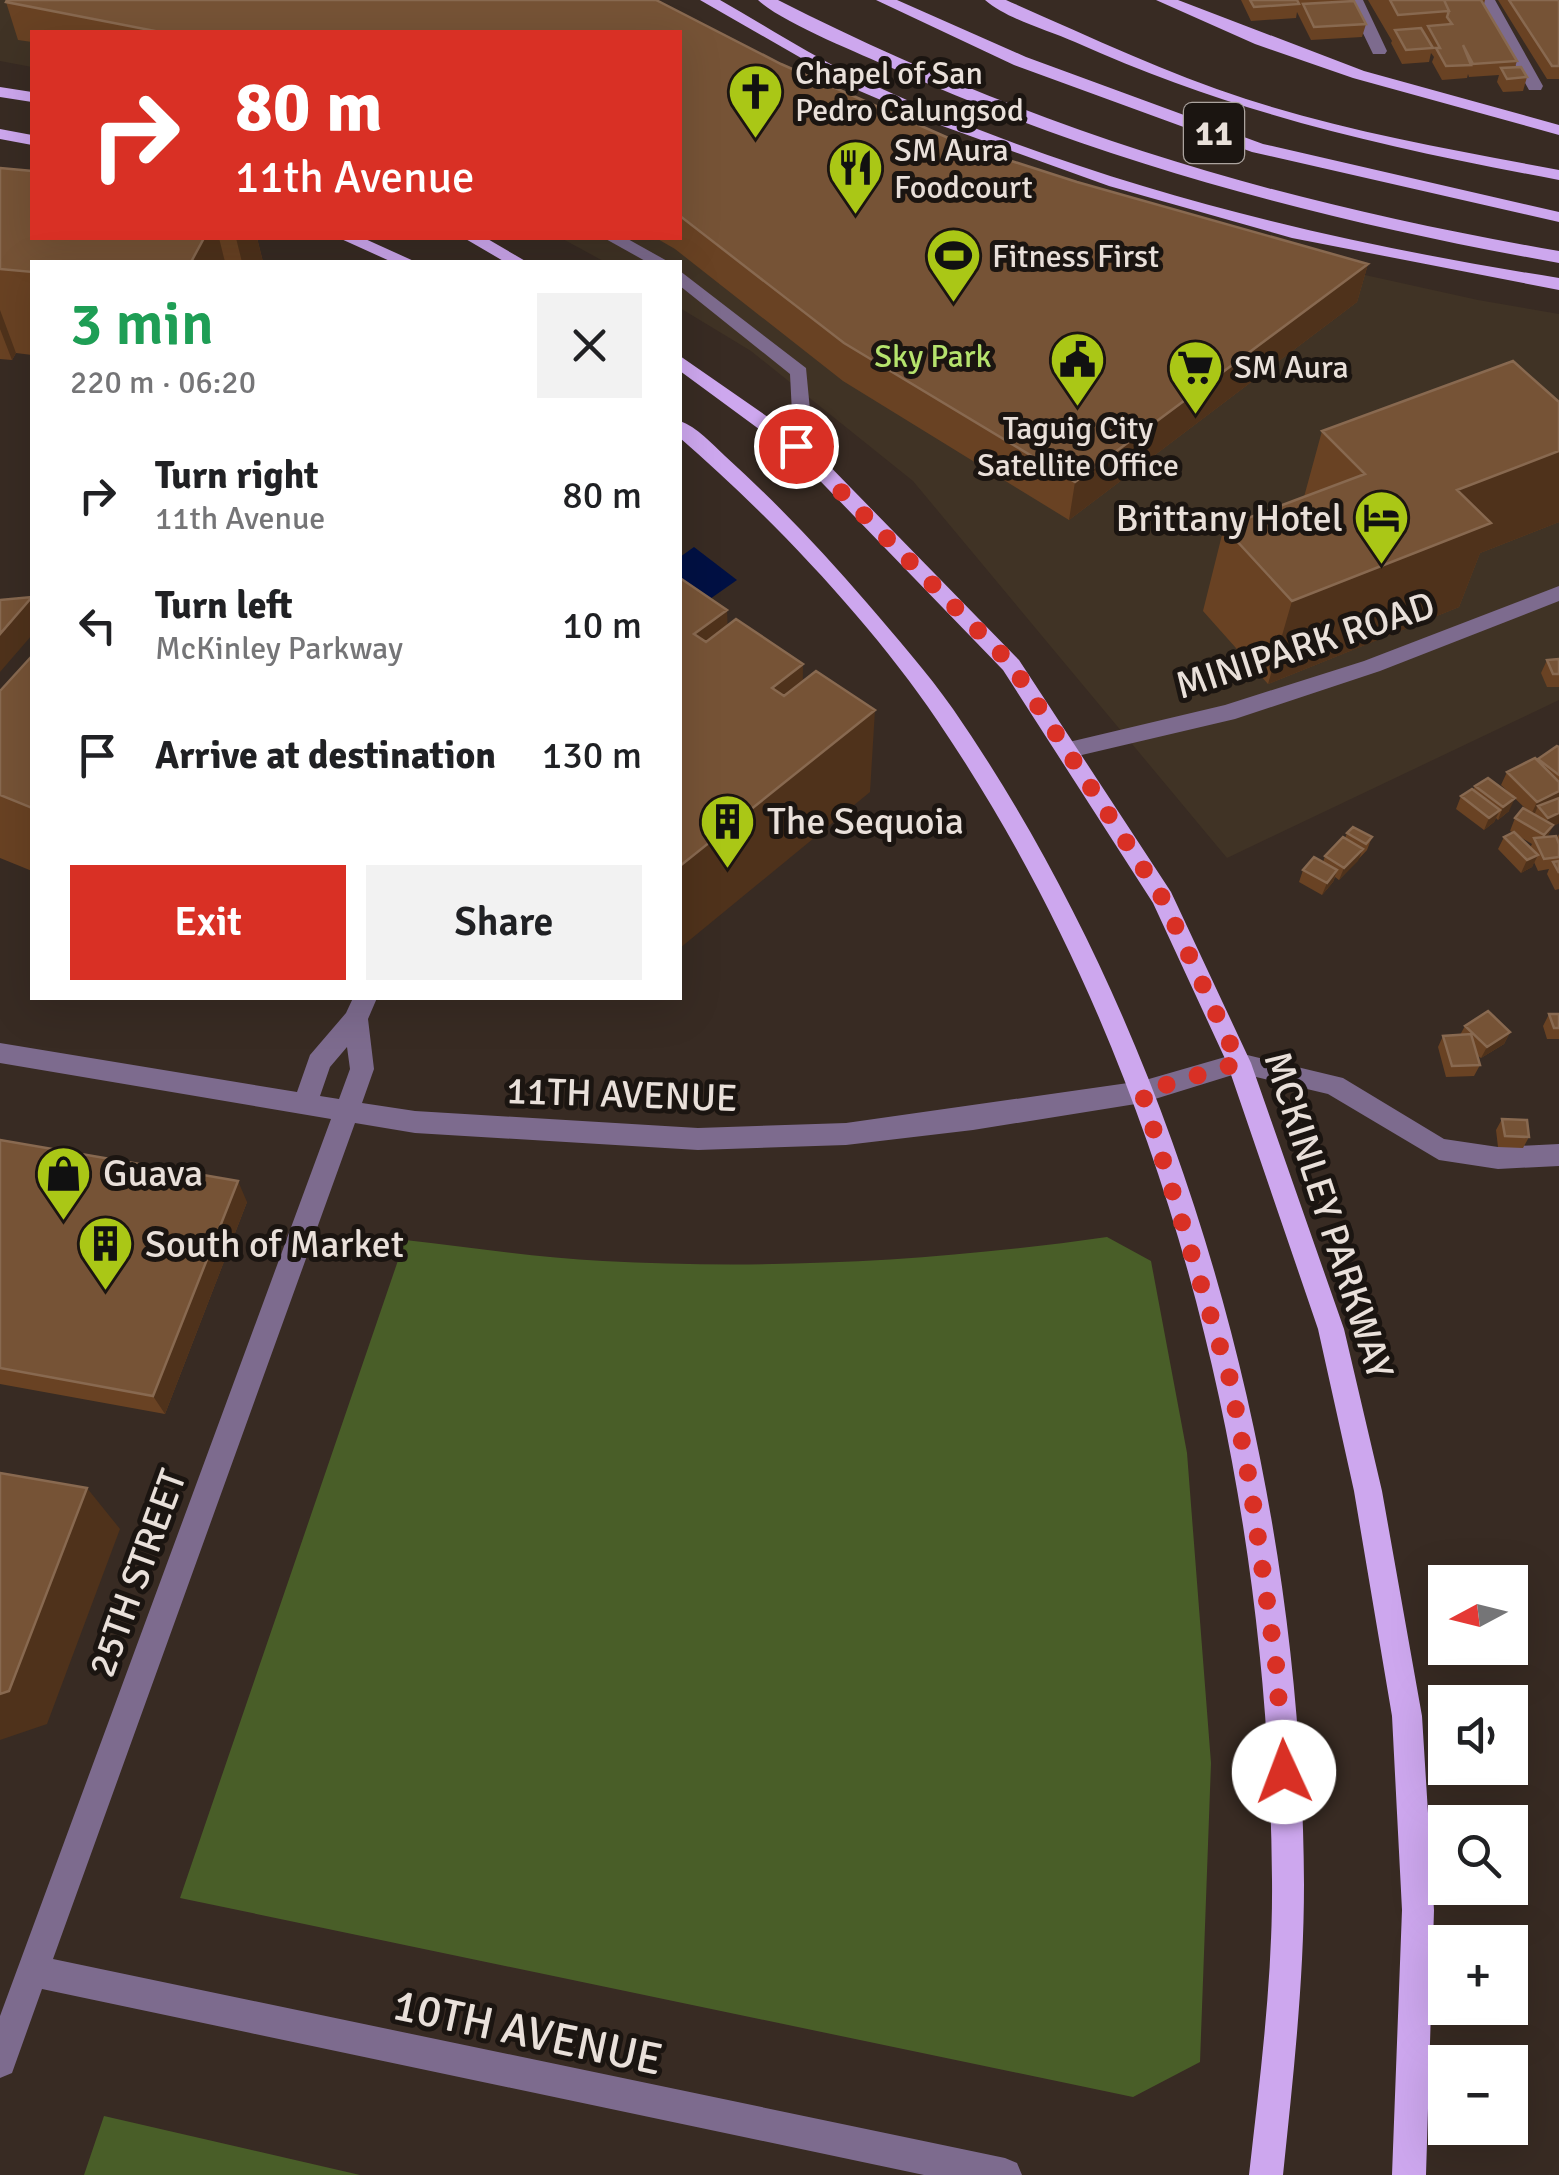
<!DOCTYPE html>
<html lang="en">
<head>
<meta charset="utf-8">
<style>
  :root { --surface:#fff; --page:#f2f2f2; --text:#202124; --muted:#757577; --accent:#d93025 }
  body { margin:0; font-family:Signika,sans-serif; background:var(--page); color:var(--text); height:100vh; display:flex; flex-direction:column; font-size:38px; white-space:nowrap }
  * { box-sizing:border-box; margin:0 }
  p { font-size:32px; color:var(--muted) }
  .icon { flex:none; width:55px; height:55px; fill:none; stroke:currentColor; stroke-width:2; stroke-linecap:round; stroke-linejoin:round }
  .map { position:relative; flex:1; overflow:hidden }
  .side { position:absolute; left:30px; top:260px; width:652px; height:740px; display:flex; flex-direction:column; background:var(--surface); border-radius:0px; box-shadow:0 10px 40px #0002 }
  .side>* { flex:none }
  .hud { position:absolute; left:30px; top:30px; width:652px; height:210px; border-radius:0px; box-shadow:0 10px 40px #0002; background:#d93025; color:#fff; overflow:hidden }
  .needle { width:65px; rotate:263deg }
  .controls { position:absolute; left:1428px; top:1565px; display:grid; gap:20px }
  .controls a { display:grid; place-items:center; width:100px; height:100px; border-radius:0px; background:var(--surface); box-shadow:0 10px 40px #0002; font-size:50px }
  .pin { position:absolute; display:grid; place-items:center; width:85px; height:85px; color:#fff; margin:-42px; border:5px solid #fff; border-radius:50%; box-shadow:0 2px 10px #0007 }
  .me { position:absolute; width:110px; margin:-55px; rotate:358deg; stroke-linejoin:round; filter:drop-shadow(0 0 8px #0008) }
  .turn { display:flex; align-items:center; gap:35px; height:210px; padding:0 40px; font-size:45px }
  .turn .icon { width:130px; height:130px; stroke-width:2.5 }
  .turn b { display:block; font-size:70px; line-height:85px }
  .round { display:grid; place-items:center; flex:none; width:105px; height:105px; border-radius:0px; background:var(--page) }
  .overview { display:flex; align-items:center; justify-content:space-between; height:170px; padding:0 40px }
  h1 { font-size:60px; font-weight:600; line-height:75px; color:#1e9e55 }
  .primary-button { display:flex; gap:20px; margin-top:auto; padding:20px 40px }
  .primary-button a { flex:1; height:115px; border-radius:0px; background:var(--accent); color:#fff; font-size:40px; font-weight:600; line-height:115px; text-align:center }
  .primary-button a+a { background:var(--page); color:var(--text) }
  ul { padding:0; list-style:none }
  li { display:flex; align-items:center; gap:30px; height:130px; padding:0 40px }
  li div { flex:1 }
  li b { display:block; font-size:38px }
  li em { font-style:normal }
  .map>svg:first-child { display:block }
  .commercial { fill:#403325 }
  .green { fill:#495e28 }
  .water { fill:#001043 }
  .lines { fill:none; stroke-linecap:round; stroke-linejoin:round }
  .minor { fill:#7d6b8e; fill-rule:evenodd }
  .major { fill:#cda7ee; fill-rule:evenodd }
  .wall { fill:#694223; fill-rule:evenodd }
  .shaded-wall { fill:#4f321b }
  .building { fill:#765336; stroke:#886950; stroke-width:2.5 }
  .route { stroke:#d93025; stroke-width:18; stroke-dasharray:0 32.4 }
  .labels { text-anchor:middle; stroke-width:10; stroke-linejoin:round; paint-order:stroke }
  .far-poi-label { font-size:32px; fill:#e9e0da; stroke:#1b1511; text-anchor:start }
  .far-park-label { font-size:32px; fill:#b5e36d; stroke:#1b1511 }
  .shield { fill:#1b1511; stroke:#aba39e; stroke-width:2.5 }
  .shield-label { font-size:35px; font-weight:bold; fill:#e9e0da }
  .poi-label { font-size:38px; fill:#e9e0da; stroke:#1b1511; text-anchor:start }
  .street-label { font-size:38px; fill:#e9e0da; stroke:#1b1511 }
  .near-street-label { font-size:45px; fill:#e9e0da; stroke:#1b1511 }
</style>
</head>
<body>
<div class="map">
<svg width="1559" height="2175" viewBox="0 0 1559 2175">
  <rect width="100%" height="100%" fill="#382b23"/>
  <path class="commercial" d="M0 0H648L884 124 1238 247 1478 300 1559 314V700L1227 858 913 481 751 351 680 308V262H605L561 238H680V32H32V67L0 61Z"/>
  <path class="green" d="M1107 1237 1151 1261 1187 1453 1211 1763 1200 2062 1133 2097 180 1898 405 1240C470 1247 537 1258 603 1261 772 1270 939 1261 1107 1237Z
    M104 2116 360 2175H84Z"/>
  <path class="water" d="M694 547 737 580 680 620V557Z"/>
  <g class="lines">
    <path class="minor" d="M1347 0H1363L1387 51 1385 54H1373Z
      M1479 0H1495L1543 86 1541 90H1529Z
      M604 238H626L669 262H647Z
      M680 271 806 368 814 452 811 457 804 459 794 452 790 374 680 286Z
      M1559 586V601L1380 671 1235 719 1069 758 1058 750 1069 742 1225 705 1364 661Z
      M353 998H377L368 1019 374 1069 362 1103 415 1111 698 1128 846 1123 1142 1081 1239 1053 1343 1078 1444 1139 1498 1147 1559 1144V1166L1498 1169 1439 1160 1328 1094 1239 1073 1142 1103 973 1130 846 1145 698 1150 415 1133 355 1123 53 1959 1005 2158 1017 2163 1022 2175H924L42 1989 12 2073 0 2078V2016L331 1119 0 1063V1043L297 1092 310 1055 346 1013ZM347 1047 350 1069 339 1099 320 1096 330 1067Z"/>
    <path class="major" d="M700 0H720C764 25 807 53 852 75 1075 181 1317 240 1559 278V290L1292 238 1109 186 937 124 855 89Z
      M758 0H778C1036 131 1275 202 1559 251V263C1329 222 1106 164 892 68 859 53 783 23 758 0Z
      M876 0H897L1026 57 1263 144 1559 212V222L1252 152 1014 65Z
      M985 0H1006C1086 35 1164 72 1246 99 1348 132 1454 150 1559 170V180C1384 147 1238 115 1075 42 1047 30 1007 19 985 0Z
      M1156 0H1178L1364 71 1559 125V135L1353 78 1255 44Z
      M0 87 32 92V102L0 97Z
      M0 129 32 135V145L0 139Z
      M339 238H363L416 262H392Z
      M464 238H486L527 262H505Z
      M680 356 811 447 1019 660 1171 892 1251 1063 1344 1329 1382 1491 1422 1716 1434 1910 1426 2175H1392L1402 1910 1392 1716 1354 1491 1318 1329 1227 1063 1153 903 1003 670 797 457 680 371Z
      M680 421C697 427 712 444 725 456 776 502 822 551 867 603 896 637 927 672 953 709 1183 1042 1302 1481 1304 1884 1304 1982 1293 2078 1283 2175H1249C1260 2077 1273 1978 1272 1880 1269 1478 1165 1055 937 720 870 621 770 516 680 438Z"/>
  </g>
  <path class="wall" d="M7 0H656L781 64 971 148 1077 182 1368 264 1357 302 1069 520 843 381 675 249 656 238H680V32H32V42L18 40 6 2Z
    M1241 0H1352L1366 24 1362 37 1311 40 1297 12 1296 18 1251 21Z
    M1368 0H1485L1484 4 1517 61 1515 67 1527 77 1523 91 1503 92 1497 82 1499 75 1469 77 1468 74 1467 78 1442 80 1432 62 1434 57 1431 53 1429 62 1402 64 1391 43 1392 41Z
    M1498 0H1559V79H1547Z
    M0 168 32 238H257L263 262H32V355L16 353 12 360 0 359Z
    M1559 402V522L1480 553 1459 607 1268 684 1203 611 1224 527 1304 497 1322 431Z
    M32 656V871L0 858V691Z
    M1559 658V687H1547L1541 673 1547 660Z
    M1559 747V823L1553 826 1547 837 1557 838 1559 834V889L1555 890 1547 874 1549 869 1538 871 1534 862 1532 867 1521 873 1498 849 1504 837 1512 832 1510 831 1515 818 1528 811 1501 785 1507 772 1537 761ZM1517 835 1532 844 1530 848Z
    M1475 786 1509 811 1498 820 1496 818 1494 822 1484 830 1456 809 1461 796 1473 790Z
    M1347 833 1372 837 1367 850 1339 880 1335 877 1333 882 1322 895 1299 882 1303 870 1323 862 1325 856 1345 838Z
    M1549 1014H1559V1039H1547L1543 1026Z
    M1465 1026 1510 1032 1504 1044 1481 1058 1478 1056 1480 1065 1474 1076 1446 1077 1438 1047 1443 1036 1460 1035Z
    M1502 1119 1529 1137 1523 1148 1498 1147 1496 1130Z
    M0 1140 247 1202 165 1414 0 1384Z"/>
  <path class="shaded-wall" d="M204 238H219L225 262H191Z
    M236 238H257L263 262H242Z
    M1368 264 1357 302 1069 520 1075 482Z
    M0 310 16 353 12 360 0 329Z
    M1559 451V522L1480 553 1459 607 1268 684 1292 601 1457 490Z
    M32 597V635L0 672V634Z
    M727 610 730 694 694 634Z
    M803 664 802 746 772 688Z
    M875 710 870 792 680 948V866Z
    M1559 791V801L1538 806 1535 813 1531 815 1537 802Z
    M1515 798 1509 811 1498 820 1503 807Z
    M1500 810 1494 822 1484 830 1489 818Z
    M1559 813V823L1553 826 1547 838 1538 847 1544 835 1542 830 1548 818Z
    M1363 849 1358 861 1339 880 1344 868Z
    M1538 855 1532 867 1521 873 1527 860Z
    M1337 870 1333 882 1322 895 1327 883Z
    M1510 1032 1504 1044 1481 1058 1487 1047Z
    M238 1181 247 1202 165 1414 153 1396Z
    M87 1488 120 1529 47 1724 0 1740V1694Z"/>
  <path class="building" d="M7 0H656L781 64 971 148 1077 182 1368 264 1075 482 844 343 680 216V32H160L6 2Z
    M1250 0H1297L1299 4 1254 7Z
    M1390 0H1444L1449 11 1398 15Z
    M1444 0H1481L1517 61 1473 64 1463 45 1471 65 1446 66 1436 48H1440L1428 26 1452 24 1447 17 1449 11Z
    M1509 0H1559V66H1552Z
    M1354 1 1366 24 1314 27 1303 4Z
    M1421 28 1433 48 1406 50 1395 30Z
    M1521 67 1527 77 1507 79 1501 68Z
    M0 168 32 171V238H204L191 262H32V272L0 269Z
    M1513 361 1559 402V451L1457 490 1491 523 1292 601 1224 527 1365 474 1322 431Z
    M680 578 727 610 694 634 706 642 736 619 803 664 772 688 784 696 816 671 875 710 680 866Z
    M32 597 0 634V600Z
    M32 656V808L0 795V691Z
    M1559 659V674H1553L1547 660Z
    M1557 746 1559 747V775L1538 759Z
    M1535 758 1559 782V791L1537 802 1507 772Z
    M1488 778 1515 798 1503 807 1475 786Z
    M1472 789 1500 810 1489 818 1461 796Z
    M1559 798V813L1548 818 1538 806Z
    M1523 808 1553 825 1544 835 1515 818Z
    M1353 827 1372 837 1366 844 1347 833Z
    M1514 832 1538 855 1527 860 1504 837Z
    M1556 836 1559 844V857L1544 859 1534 838Z
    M1343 837 1363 849 1344 868 1325 856Z
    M1314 857 1337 870 1327 883 1303 870Z
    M1559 861V873L1553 862Z
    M1488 1011 1510 1032 1487 1047 1465 1026Z
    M1549 1014H1559V1028H1554Z
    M1471 1034 1480 1065 1452 1066 1443 1036Z
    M1502 1119 1527 1120 1529 1137 1505 1136Z
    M0 1140 238 1181 153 1396 0 1368Z
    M0 1473 87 1488 9 1691 0 1694Z"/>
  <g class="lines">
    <path class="route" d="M796 446 1011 664 1163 899 1239 1063 1142 1092 1230 1379 1251 1489 1276 1664 1284 1772"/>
  </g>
  <defs>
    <symbol id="church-pin" viewBox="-11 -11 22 30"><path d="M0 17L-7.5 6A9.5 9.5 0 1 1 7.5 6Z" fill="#aac716" stroke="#1b1511"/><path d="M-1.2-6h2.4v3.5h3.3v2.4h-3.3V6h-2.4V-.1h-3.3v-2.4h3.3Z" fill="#111"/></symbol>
    <symbol id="restaurant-pin" viewBox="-11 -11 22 30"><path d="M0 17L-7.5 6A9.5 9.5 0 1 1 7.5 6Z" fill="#aac716" stroke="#1b1511"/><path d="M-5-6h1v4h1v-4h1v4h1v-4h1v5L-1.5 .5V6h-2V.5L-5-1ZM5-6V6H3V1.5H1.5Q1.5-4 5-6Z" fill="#111"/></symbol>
    <symbol id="stadium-pin" viewBox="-11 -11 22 30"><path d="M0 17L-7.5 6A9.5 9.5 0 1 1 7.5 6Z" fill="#aac716" stroke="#1b1511"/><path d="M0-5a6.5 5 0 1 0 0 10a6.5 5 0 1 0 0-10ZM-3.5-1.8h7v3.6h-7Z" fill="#111"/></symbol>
    <symbol id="civic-pin" viewBox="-11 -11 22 30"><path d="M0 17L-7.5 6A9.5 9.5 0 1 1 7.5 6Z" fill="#aac716" stroke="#1b1511"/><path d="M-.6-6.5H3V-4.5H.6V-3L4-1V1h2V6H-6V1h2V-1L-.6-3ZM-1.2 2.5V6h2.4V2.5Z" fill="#111"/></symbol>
    <symbol id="supermarket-pin" viewBox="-11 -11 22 30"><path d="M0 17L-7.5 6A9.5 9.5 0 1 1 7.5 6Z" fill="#aac716" stroke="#1b1511"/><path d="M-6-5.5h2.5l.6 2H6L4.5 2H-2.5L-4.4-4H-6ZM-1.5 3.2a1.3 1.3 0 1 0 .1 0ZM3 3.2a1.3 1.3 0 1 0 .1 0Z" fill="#111"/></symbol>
    <symbol id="hotel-pin" viewBox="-11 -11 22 30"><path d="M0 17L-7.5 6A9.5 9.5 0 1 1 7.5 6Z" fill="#aac716" stroke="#1b1511"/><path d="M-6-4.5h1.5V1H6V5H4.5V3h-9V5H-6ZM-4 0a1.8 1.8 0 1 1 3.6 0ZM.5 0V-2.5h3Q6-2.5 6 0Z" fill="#111"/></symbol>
    <symbol id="building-pin" viewBox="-11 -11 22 30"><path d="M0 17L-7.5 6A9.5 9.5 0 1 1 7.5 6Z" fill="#aac716" stroke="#1b1511"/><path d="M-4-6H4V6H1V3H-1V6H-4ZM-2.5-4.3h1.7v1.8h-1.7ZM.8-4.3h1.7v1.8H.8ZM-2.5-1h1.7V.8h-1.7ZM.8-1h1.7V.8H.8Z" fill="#111"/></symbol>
    <symbol id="shop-pin" viewBox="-11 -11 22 30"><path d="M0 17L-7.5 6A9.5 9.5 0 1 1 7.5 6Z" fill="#aac716" stroke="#1b1511"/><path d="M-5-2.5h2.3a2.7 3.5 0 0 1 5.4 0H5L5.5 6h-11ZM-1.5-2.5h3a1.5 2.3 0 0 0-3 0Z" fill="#111"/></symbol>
  </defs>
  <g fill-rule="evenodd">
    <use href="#church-pin" x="724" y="60" width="63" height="86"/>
    <use href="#restaurant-pin" x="824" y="136" width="63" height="86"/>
    <use href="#stadium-pin" x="922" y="224" width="63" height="86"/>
    <use href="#civic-pin" x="1046" y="328" width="63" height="86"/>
    <use href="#supermarket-pin" x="1164" y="336" width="63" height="86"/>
    <use href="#hotel-pin" x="1350" y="486" width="63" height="86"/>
    <use href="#building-pin" x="696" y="790" width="63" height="86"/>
    <use href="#shop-pin" x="32" y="1142" width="63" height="86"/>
    <use href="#building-pin" x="74" y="1212" width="63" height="86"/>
  </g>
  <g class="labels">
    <g class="far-poi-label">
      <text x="795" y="84">Chapel of San<tspan x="795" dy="37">Pedro Calungsod</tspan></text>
      <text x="894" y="161">SM Aura<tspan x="894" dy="37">Foodcourt</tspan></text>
      <text x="992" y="267">Fitness First</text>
      <text x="1234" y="378">SM Aura</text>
      <text x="1078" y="439" text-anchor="middle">Taguig City<tspan x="1078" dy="37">Satellite Office</tspan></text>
    </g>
    <g class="far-park-label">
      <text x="933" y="367">Sky Park</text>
    </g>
    <rect class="shield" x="1184" y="103" width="60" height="60" rx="8"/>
    <g class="shield-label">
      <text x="1214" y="145">11</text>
    </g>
    <g class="poi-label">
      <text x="1343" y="531" text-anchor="end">Brittany Hotel</text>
      <text x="767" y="834">The Sequoia</text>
      <text x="103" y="1186">Guava</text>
      <text x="145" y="1257">South of Market</text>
    </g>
    <g class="street-label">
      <text transform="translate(1305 645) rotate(-18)" y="13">MINIPARK ROAD</text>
      <text transform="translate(622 1094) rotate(2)" y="13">11TH AVENUE</text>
      <text transform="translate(1329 1215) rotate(72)" y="13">MCKINLEY PARKWAY</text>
      <text transform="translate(137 1573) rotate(-70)" y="13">25TH STREET</text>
    </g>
    <g class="near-street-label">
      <text transform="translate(528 2031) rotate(12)" y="16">10TH AVENUE</text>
    </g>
  </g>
</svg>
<div class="controls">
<a><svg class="needle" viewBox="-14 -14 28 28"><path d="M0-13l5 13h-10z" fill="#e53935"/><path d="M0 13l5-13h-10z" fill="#757577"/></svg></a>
<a><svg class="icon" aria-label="sound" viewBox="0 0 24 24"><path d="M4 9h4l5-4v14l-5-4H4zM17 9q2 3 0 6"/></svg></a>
<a><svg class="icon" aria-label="search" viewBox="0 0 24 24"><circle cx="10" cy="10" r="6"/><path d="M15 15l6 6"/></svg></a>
<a>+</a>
<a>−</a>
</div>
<div class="pin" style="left:796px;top:446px;background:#d93025"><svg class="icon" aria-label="arrive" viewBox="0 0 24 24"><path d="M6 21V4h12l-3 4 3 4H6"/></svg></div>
<svg class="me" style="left:1284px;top:1772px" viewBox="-20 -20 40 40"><circle r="19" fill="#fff"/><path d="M0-13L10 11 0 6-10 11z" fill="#d93025"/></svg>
<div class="hud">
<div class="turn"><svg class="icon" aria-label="right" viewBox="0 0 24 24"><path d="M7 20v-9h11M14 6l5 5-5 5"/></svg><div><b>80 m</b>11th Avenue</div></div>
</div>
<section class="side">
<div class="overview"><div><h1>3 min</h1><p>220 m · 06:20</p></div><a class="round"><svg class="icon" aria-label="close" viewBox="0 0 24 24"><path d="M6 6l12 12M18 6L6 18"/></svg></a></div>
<ul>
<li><svg class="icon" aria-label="right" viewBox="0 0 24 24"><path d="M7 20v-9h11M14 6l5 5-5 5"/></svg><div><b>Turn right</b><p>11th Avenue</p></div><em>80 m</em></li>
<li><svg class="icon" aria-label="left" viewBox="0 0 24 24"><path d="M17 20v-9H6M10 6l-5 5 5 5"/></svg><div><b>Turn left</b><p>McKinley Parkway</p></div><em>10 m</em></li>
<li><svg class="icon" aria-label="arrive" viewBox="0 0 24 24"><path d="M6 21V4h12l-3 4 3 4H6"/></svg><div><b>Arrive at destination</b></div><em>130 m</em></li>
</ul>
<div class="primary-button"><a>Exit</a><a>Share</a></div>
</section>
</div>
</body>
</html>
